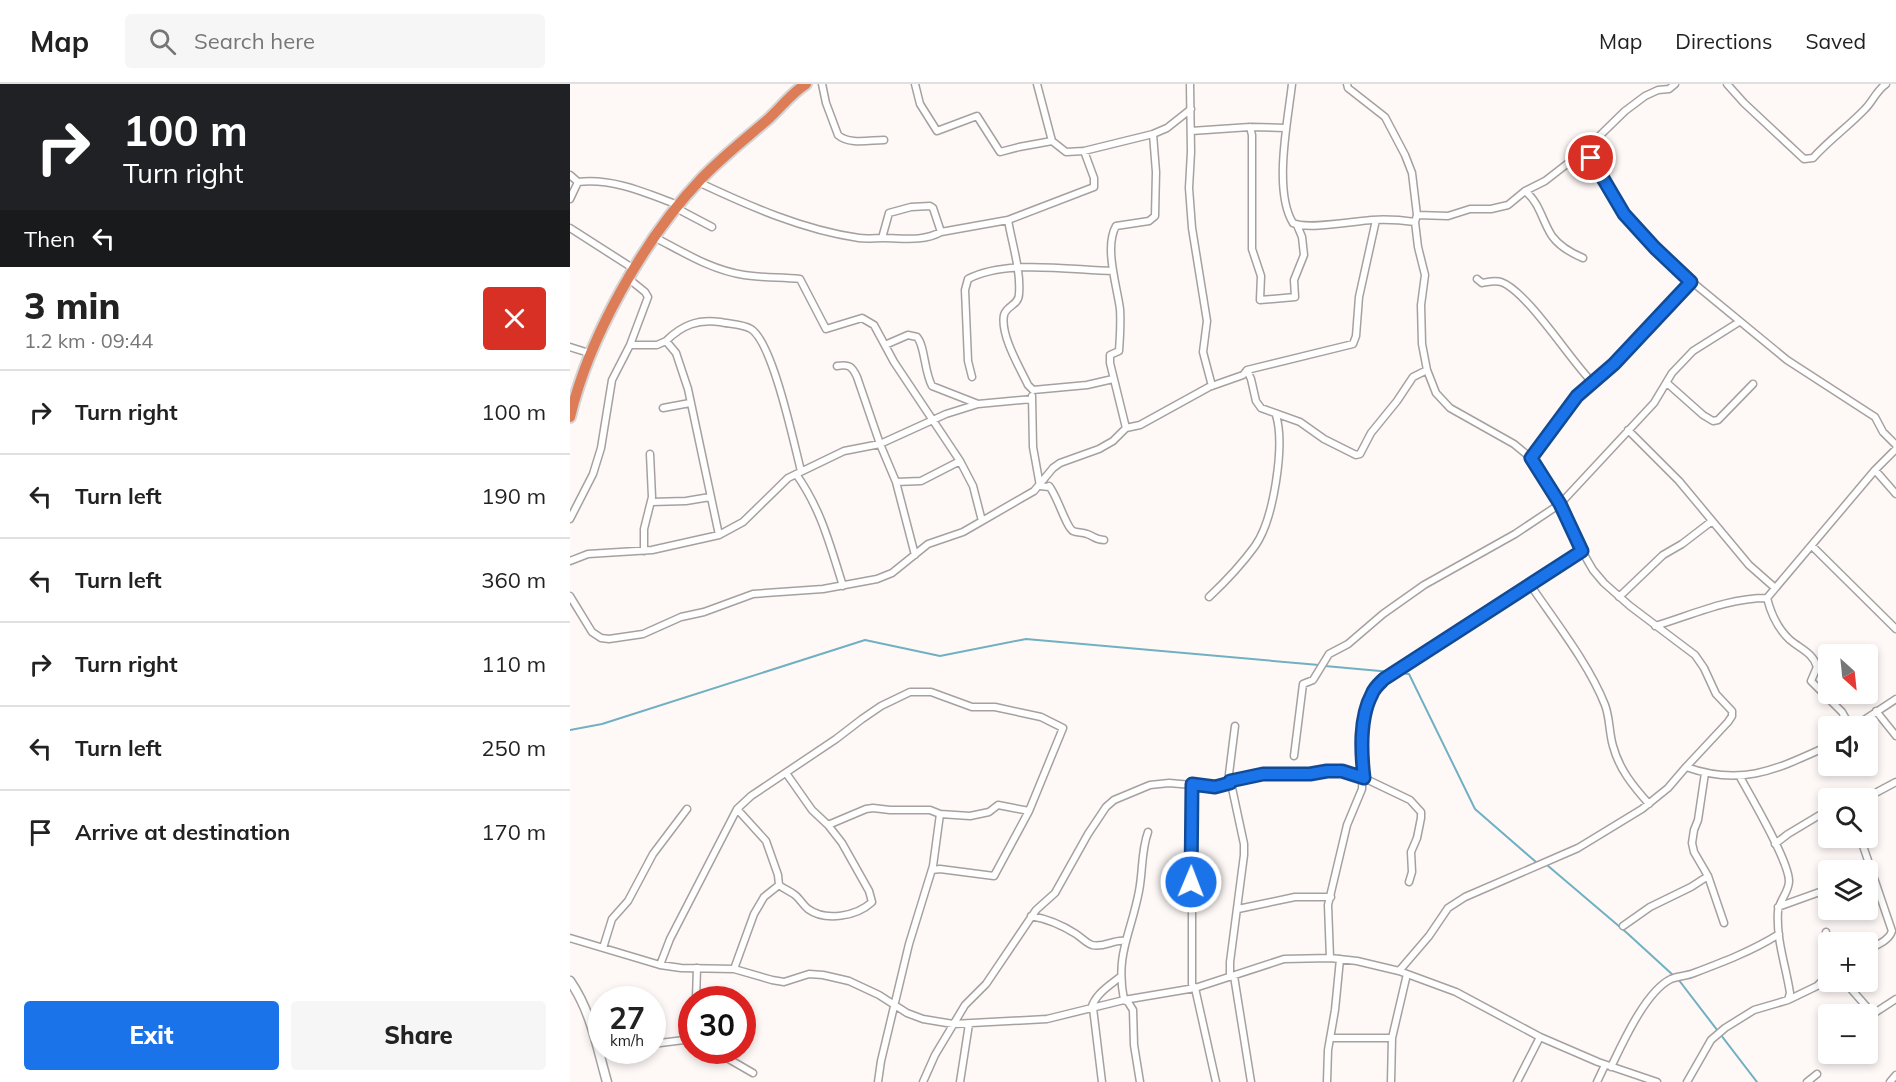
<!DOCTYPE html>
<html lang="en">
<head>
<meta charset="utf-8">
<style>
  :root { --surface:#fff; --page:#f6f6f6; --text:#222; --muted:#767676; --line:#e0e0e0; --accent:#1a73e8 }
  body { margin:0; font-family:Mulish,sans-serif; background:var(--page); color:var(--text); height:100vh; display:flex; flex-direction:column; font-size:22px; white-space:nowrap }
  * { box-sizing:border-box; margin:0 }
  p { font-size:20px; color:var(--muted) }
  .icon { flex:none; width:33px; height:33px; fill:none; stroke:currentColor; stroke-width:2; stroke-linecap:round; stroke-linejoin:round }
  .map { position:relative; flex:1; overflow:hidden }
  .sheet { display:flex; flex-direction:column; background:var(--surface); width:570px }
  .sheet>* { flex:none }
  .banner { background:#202124; color:#fff; overflow:hidden }
  .needle { width:39px; rotate:153deg }
  .buttons { position:absolute; left:1248px; top:560px; display:grid; gap:12px }
  .buttons a { display:grid; place-items:center; width:60px; height:60px; border-radius:6px; background:var(--surface); box-shadow:0 3px 9px #0003; font-size:30px }
  .speed { position:absolute; left:18px; top:902px; display:flex; gap:12px; font-size:30px; font-weight:700; text-align:center }
  .speed>* { display:grid; place-content:center; width:78px; height:78px; border-radius:50%; background:var(--surface); box-shadow:0 3px 9px #0003; line-height:1 }
  .speed small { font-size:15px; font-weight:400 }
  .speed .limit { border:9px solid #d22; background:#fff; color:#111 }
  .pin { position:absolute; display:grid; place-items:center; width:51px; height:51px; color:#fff; margin:-26px; border:3px solid #fff; border-radius:50%; box-shadow:0 2px 6px #0007 }
  .me { position:absolute; width:66px; margin:-33px; rotate:1deg; stroke-linejoin:round; filter:drop-shadow(0 0 4px #0008) }
  .turn { display:flex; align-items:center; gap:21px; height:126px; padding:0 24px; font-size:27px }
  .turn .icon { width:78px; height:78px; stroke-width:2.5 }
  .turn b { display:block; font-size:42px; line-height:51px }
  .then { display:flex; align-items:center; height:57px; padding:0 24px; background:#0003; gap:12px; font-size:22px }
  .round { display:grid; place-items:center; flex:none; width:63px; height:63px; border-radius:6px; background:var(--page) }
  .head { display:flex; align-items:center; justify-content:space-between; height:102px; padding:0 24px }
  h1 { font-size:36px; font-weight:800; line-height:45px }
  .primary-button { display:flex; gap:12px; margin-top:auto; padding:12px 24px }
  .primary-button a { flex:1; height:69px; border-radius:6px; background:var(--accent); color:#fff; font-size:24px; font-weight:800; line-height:69px; text-align:center }
  .primary-button a+a { background:var(--page); color:var(--text) }
  ul { padding:0; list-style:none }
  li { display:flex; align-items:center; gap:18px; height:84px; padding:0 24px; border-top:2px solid var(--line) }
  li div { flex:1 }
  li b { display:block; font-size:22px }
  li em { font-style:normal }
  header { display:flex; align-items:center; gap:36px; box-sizing:border-box; height:84px; padding:0 30px; background:var(--surface); border-bottom:2px solid var(--line) }
  header strong { font-size:28px }
  nav { display:flex; gap:33px; margin-inline-start:auto; font-size:21px }
  .search { width:420px; height:54px; background:var(--page); display:flex; align-items:center; gap:15px; box-sizing:border-box; padding:0 21px; border-radius:6px; color:var(--muted); font-size:22px }
  main { display:flex; flex:1; min-height:0 }
  .map>svg:first-child { display:block }
  .lines { fill:none; stroke-linecap:round; stroke-linejoin:round }
  .stream { stroke:#70b0c2; stroke-width:2 }
  .street-casing { stroke:#a6a19f; stroke-width:9 }
  .secondary-casing { stroke:#a6a19f; stroke-width:11 }
  .highway-casing { stroke:#d4d4d4; stroke-width:14 }
  .street { stroke:#fff; stroke-width:6 }
  .secondary { stroke:#fff; stroke-width:8 }
  .highway { stroke:#dd7d57; stroke-width:10 }
  .route-casing { stroke:#114b97; stroke-width:15 }
  .route { stroke:#1a73e8; stroke-width:10 }
</style>
</head>
<body>
<header>
<strong>Map</strong>
<div class="search"><svg class="icon" aria-label="search" viewBox="0 0 24 24"><circle cx="10" cy="10" r="6"/><path d="M15 15l6 6"/></svg>Search here</div>
<nav><a>Map</a><a>Directions</a><a>Saved</a></nav>
</header>
<main>
<section class="sheet">
<div class="banner">
<div class="turn"><svg class="icon" aria-label="right" viewBox="0 0 24 24"><path d="M7 20v-9h11M14 6l5 5-5 5"/></svg><div><b>100 m</b>Turn right</div></div>
<div class="then">Then<svg class="icon" aria-label="left" viewBox="0 0 24 24"><path d="M17 20v-9H6M10 6l-5 5 5 5"/></svg></div>
</div>
<div class="head"><div><h1>3 min</h1><p>1.2 km · 09:44</p></div><a class="round" style="background:#d93025;color:#fff"><svg class="icon" aria-label="close" viewBox="0 0 24 24"><path d="M6 6l12 12M18 6L6 18"/></svg></a></div>
<ul>
<li><svg class="icon" aria-label="right" viewBox="0 0 24 24"><path d="M7 20v-9h11M14 6l5 5-5 5"/></svg><div><b>Turn right</b></div><em>100 m</em></li>
<li><svg class="icon" aria-label="left" viewBox="0 0 24 24"><path d="M17 20v-9H6M10 6l-5 5 5 5"/></svg><div><b>Turn left</b></div><em>190 m</em></li>
<li><svg class="icon" aria-label="left" viewBox="0 0 24 24"><path d="M17 20v-9H6M10 6l-5 5 5 5"/></svg><div><b>Turn left</b></div><em>360 m</em></li>
<li><svg class="icon" aria-label="right" viewBox="0 0 24 24"><path d="M7 20v-9h11M14 6l5 5-5 5"/></svg><div><b>Turn right</b></div><em>110 m</em></li>
<li><svg class="icon" aria-label="left" viewBox="0 0 24 24"><path d="M17 20v-9H6M10 6l-5 5 5 5"/></svg><div><b>Turn left</b></div><em>250 m</em></li>
<li><svg class="icon" aria-label="arrive" viewBox="0 0 24 24"><path d="M6 21V4h12l-3 4 3 4H6"/></svg><div><b>Arrive at destination</b></div><em>170 m</em></li>
</ul>
<div class="primary-button"><a>Exit</a><a>Share</a></div>
</section>
<div class="map">
<svg width="1326" height="998" viewBox="0 0 1326 998">
  <rect width="100%" height="100%" fill="#fef9f7"/>
  <g class="lines">
    <path class="stream" d="M755 582 821 588
      M827 589 839 590 905 725 966 778
      M0 646 32 640 295 556 370 572 456 555 749 581
      M977 781 1057 849 1104 892
      M1108 895 1187 998"/>
    <defs>
      <path id="street" d="M252 0 256 19 268 51C279 61 300 56 314 56
        M345 0 350 20 367 47 407 32 430 68 449 63 482 57
        M467 0 482 57 496 68 514 67 583 50 586 88 585 132 579 137 546 142C534 163 547 202 550 225 551 239 550 253 549 267L540 271V279L556 344
        M620 0 621 68 619 104 622 144 637 237 633 268 642 302
        M722 0C718 36 703 107 723 139 736 146 785 137 802 136 817 135 831 136 845 138
        M777 0 778 4 815 33 835 71 842 89 847 131 845 138 848 163 855 191 851 221 852 260 857 286 866 309 880 324 944 360 961 374 990 420 1012 467 1023 486 1034 499 1060 522 1125 571 1134 584 1146 610 1162 627V632L1158 638 1116 683 1098 704 1072 725 1008 764 895 813 878 824 859 852 829 887
        M1157 0 1174 19 1234 75 1243 74C1259 56 1279 42 1295 25 1303 17 1306 7 1316 0
        M680 43 682 51V165L691 192 690 216 725 213 724 196 734 171 732 153 727 141
        M621 47 680 43 716 44
        M583 50 597 44 621 25
        M1011 70 1021 74 1026 80 1054 130 1085 164 1121 197 1217 276 1305 333 1313 348 1326 361
        M0 91 8 98C43 94 76 109 108 121
        M128 98C179 122 233 146 289 154 297 155 305 154 313 154 333 154 352 158 371 148L438 136 524 103V94L514 67
        M955 107C970 119 972 137 982 152 990 163 1001 169 1013 174
        M0 115 8 98
        M106 124 142 143
        M847 131 878 132 900 125H921L938 121 955 107 975 97 1015 66 1055 27 1075 12 1088 6 1099 5 1105 0
        M438 136C442 160 451 186 449 210 449 221 436 222 434 231 430 251 450 284 458 301L463 306
        M0 144 64 185
        M84 153C113 168 141 186 174 191 193 194 212 193 230 195L256 245 292 234 304 241 324 278 390 377 403 402 412 437
        M312 154 319 129 341 123 360 122 363 124 371 148
        M907 195 912 199C918 198 925 196 931 198 957 207 1000 276 1022 298
        M96 257C112 241 128 235 150 238 159 240 173 240 181 245 203 259 224 360 231 387
        M60 261H87L96 257 106 269 118 305 149 451
        M315 261 338 251 347 253C355 262 354 287 362 302L408 320
        M0 263 22 270
        M267 282C279 280 282 282 287 293L310 360 326 398 345 471
        M677 286 681 295 686 317 691 324 730 338 754 355 786 371 790 370 801 349 827 317 843 293 857 286
        M402 293 398 277 395 206 398 195C436 175 500 186 543 187
        M1097 299 1133 331 1143 337 1148 336 1183 300
        M463 306 517 301 543 295
        M462 312 463 363 470 402 479 403
        M93 324 120 319
        M1058 346 1109 397 1179 481 1204 503
        M961 374 1007 312 1044 280 1121 197
        M1305 386 1326 410
        M226 390C251 425 260 461 273 502
        M326 398 351 397 390 377
        M479 402C487 411 496 443 503 447 507 449 512 448 517 450 524 452 525 456 534 456
        M81 418 116 417 140 413
        M0 435 23 390 31 364 42 296 60 261 78 213 75 208 59 195
        M1242 462 1326 545
        M74 467V445L82 413 80 370
        M0 477 18 470 82 466 149 451 173 438 218 394 274 367 310 360 376 330 408 320 462 315
        M959 499C984 536 1019 580 1035 621 1040 634 1039 649 1043 662 1049 685 1063 702 1079 720
        M0 512 22 548 31 554 39 555 73 550 111 533 134 528 183 510 253 505 307 495 322 489 358 460 393 448 464 407 483 384 490 379 529 365 543 357 556 344 570 341 639 303 673 291 677 286 783 260 786 252 789 213 806 136
        M639 513C655 498 672 480 685 462 704 435 715 361 706 331
        M1049 513 1093 471 1112 460 1142 437
        M1197 514C1201 530 1207 544 1220 556 1231 565 1243 569 1247 583L1241 597 1272 628 1280 642
        M1085 542C1122 531 1157 514 1197 514L1305 386 1326 365
        M1306 627 1326 652
        M1285 642 1326 615
        M724 672 733 600 743 596 759 570 778 560 813 530 854 501 945 450 990 420 1084 319 1102 289 1123 267 1169 238
        M1116 683C1173 703 1207 685 1258 662
        M660 697 693 690H740L757 687H772L794 694 840 716 851 728V734L847 754 841 768 842 788 839 798
        M622 700 620 811 622 824V900L625 904 646 998
        M1296 714 1326 698
        M167 725 196 757 208 791 209 801C214 805 220 807 225 811 230 815 233 821 238 825 256 838 287 832 302 818L299 807 272 759 258 741 242 726 216 689
        M258 741 296 725 303 724 320 726H360L370 730 400 732 419 728 428 721 459 727
        M1290 753 1322 847C1319 857 1306 861 1298 866
        M1205 760 1218 750 1258 726
        M1138 792 1154 839
        M1208 823 1258 805
        M668 825 725 813H761
        M461 832C478 835 492 841 506 850 512 854 516 859 522 861 534 864 544 855 555 857
        M1053 842 1080 823 1121 803 1138 792 1124 768 1122 759 1124 746 1128 736 1135 689
        M1256 848 1258 859
        M0 854 90 881 111 884 164 885 202 896 214 898 239 890 253 891 279 897 309 911 337 929 353 935 383 940 477 935 554 916 625 904 714 875 760 874 787 877 829 887 886 908 970 953 1028 978 1087 998
        M33 864 42 835 58 817 83 770 117 725
        M760 874 758 821 777 741 792 705 795 626 802 608 814 595 1012 467
        M90 881 100 855 167 725 181 712 266 655 292 635 311 622 340 608H361L402 623H425L471 633 493 644 459 727 424 792 370 785 362 786
        M164 885 184 830 194 813 209 801
        M664 892 681 998
        M660 893V878L674 771V760L659 690 665 642
        M1274 897 1303 930 1326 915
        M126 915 127 884
        M1218 916 1247 902 1258 891
        M523 924 532 998
        M521 925C525 910 539 902 550 893
        M760 954H822
        M82 960 122 955
        M143 966 183 989
        M1041 983C1053 958 1076 907 1101 895 1108 892 1117 892 1124 889 1153 878 1182 867 1209 850
        M308 998 311 977 339 860 363 782 370 730
        M353 998 365 971 395 921 416 900 466 826 485 809 518 750 536 723 544 716 580 701 599 699 645 703 660 699
        M390 998 399 940
        M570 998 564 961 563 926 558 918 554 916C545 870 561 850 569 807 573 787 571 767 578 748
        M757 998 758 966 765 926 770 875
        M821 998 822 954 837 890
        M947 998 970 953
        M1027 998 1035 981
        M1117 998 1141 956 1155 944 1184 926 1218 916 1220 909C1216 882 1206 856 1208 827 1209 817 1219 808 1219 797 1219 777 1181 713 1170 693
        M1237 998 1247 990
        M1320 998 1326 991"/>
      <path id="secondary" d="M0 897C21 927 27 963 37 998"/>
      <path id="highway" d="M0 333C19 253 74 155 131 95 151 74 174 56 196 37 210 25 220 10 236 0"/>
    </defs>
    <use href="#street" class="street-casing"/>
    <use href="#secondary" class="secondary-casing"/>
    <use href="#highway" class="highway-casing"/>
    <use href="#street" class="street"/>
    <use href="#secondary" class="secondary"/>
    <use href="#highway" class="highway"/>
  </g>
  <g class="lines">
    <defs>
      <path id="route" d="M621 798 622 700 645 703 660 699V697L693 690H740L757 687H772L794 694C791 668 789 634 802 610 804 604 810 599 814 595L1012 467 990 420 961 374 1007 312 1044 280 1121 198 1085 164 1054 130 1021 74"/>
    </defs>
    <use href="#route" class="route-casing"/>
    <use href="#route" class="route"/>
  </g>
</svg>
<div class="buttons">
<a><svg class="needle" viewBox="-14 -14 28 28"><path d="M0-13l5 13h-10z" fill="#e53935"/><path d="M0 13l5-13h-10z" fill="#767676"/></svg></a>
<a><svg class="icon" aria-label="sound" viewBox="0 0 24 24"><path d="M4 9h4l5-4v14l-5-4H4zM17 9q2 3 0 6"/></svg></a>
<a><svg class="icon" aria-label="search" viewBox="0 0 24 24"><circle cx="10" cy="10" r="6"/><path d="M15 15l6 6"/></svg></a>
<a><svg class="icon" aria-label="layers" viewBox="0 0 24 24"><path d="M12 4l9 5-9 5-9-5zM3 14l9 5 9-5"/></svg></a>
<a>+</a>
<a>−</a>
</div>
<div class="speed"><div>27<small>km/h</small></div><div class="limit">30</div></div>
<div class="pin" style="left:1021px;top:74px;background:#d93025"><svg class="icon" aria-label="arrive" viewBox="0 0 24 24"><path d="M6 21V4h12l-3 4 3 4H6"/></svg></div>
<svg class="me" style="left:621px;top:798px" viewBox="-20 -20 40 40"><circle r="17" fill="#1a73e8" stroke="#fff" stroke-width="3"/><path d="M0-11L8 9 0 5-8 9z" fill="#fff"/></svg>
</div>
</main>
</body>
</html>
